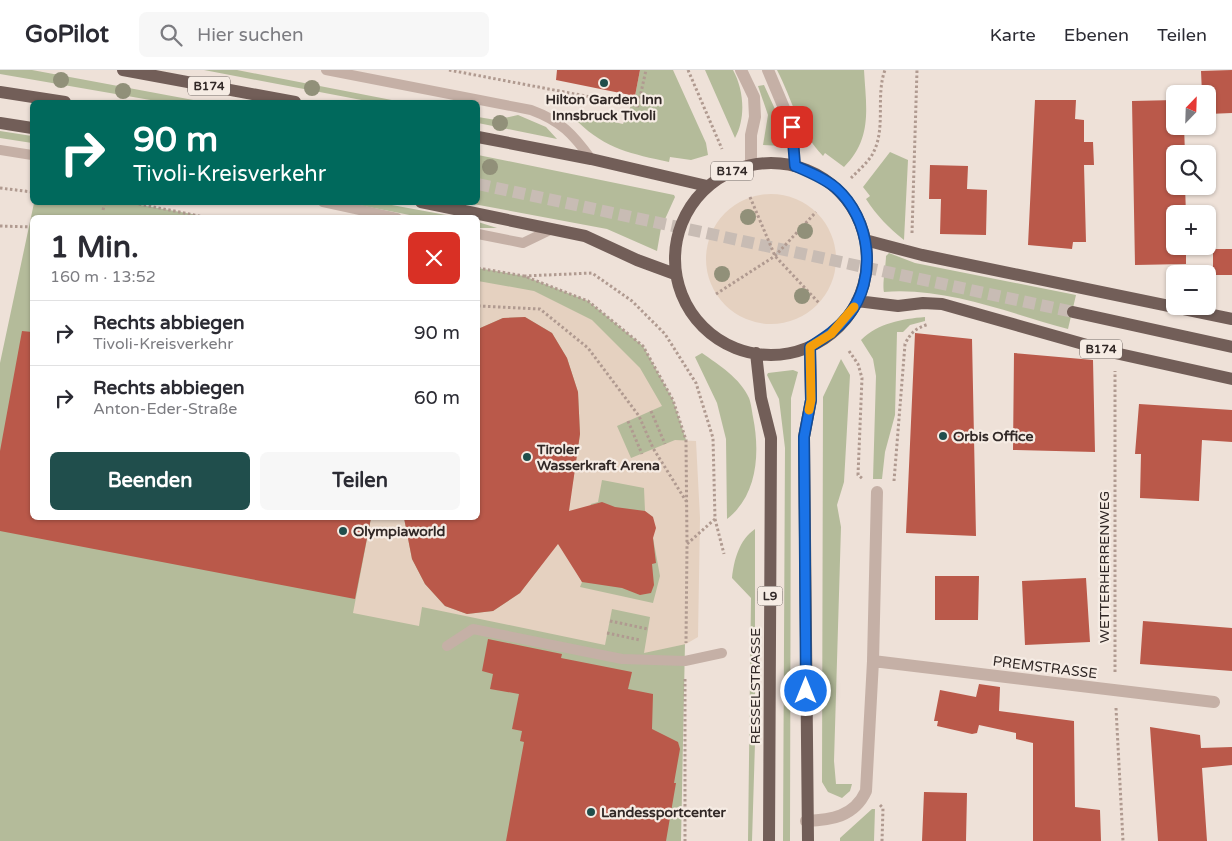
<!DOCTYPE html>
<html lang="de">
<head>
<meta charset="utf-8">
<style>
  :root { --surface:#fff; --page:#f7f7f7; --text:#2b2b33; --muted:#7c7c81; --line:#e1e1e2; --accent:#204e4c }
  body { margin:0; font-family:"Varela Round",sans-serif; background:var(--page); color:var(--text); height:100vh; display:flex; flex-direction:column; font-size:19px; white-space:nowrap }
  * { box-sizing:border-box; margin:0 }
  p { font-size:16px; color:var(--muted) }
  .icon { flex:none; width:28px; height:28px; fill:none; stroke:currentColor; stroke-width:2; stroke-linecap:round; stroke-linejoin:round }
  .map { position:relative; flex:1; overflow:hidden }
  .drawer { position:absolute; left:30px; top:145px; width:450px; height:305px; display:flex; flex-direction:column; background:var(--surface); border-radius:8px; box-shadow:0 1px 4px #0004 }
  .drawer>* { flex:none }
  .banner { position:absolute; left:30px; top:30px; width:450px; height:105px; border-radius:8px; box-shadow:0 1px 4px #0004; background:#00695c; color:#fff; overflow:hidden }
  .needle { width:32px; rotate:23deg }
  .fabs { position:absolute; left:1166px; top:15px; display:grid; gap:10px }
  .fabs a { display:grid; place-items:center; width:50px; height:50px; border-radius:8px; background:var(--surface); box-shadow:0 1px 4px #0004; font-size:25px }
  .pin { position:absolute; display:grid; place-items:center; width:42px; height:42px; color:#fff; margin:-21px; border-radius:10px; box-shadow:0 2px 8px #0006 }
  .me { position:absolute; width:55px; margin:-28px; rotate:0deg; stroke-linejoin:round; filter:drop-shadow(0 0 4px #0008) }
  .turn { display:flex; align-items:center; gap:18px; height:105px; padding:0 20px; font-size:22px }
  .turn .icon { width:65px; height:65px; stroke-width:2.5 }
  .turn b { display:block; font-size:35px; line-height:42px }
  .round { display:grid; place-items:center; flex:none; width:52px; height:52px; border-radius:8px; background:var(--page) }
  .summary { display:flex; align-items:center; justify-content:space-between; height:85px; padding:0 20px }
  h1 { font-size:30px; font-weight:700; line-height:38px }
  .action { display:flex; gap:10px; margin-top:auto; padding:10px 20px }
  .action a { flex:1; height:58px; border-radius:8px; background:var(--accent); color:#fff; font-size:20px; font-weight:700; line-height:58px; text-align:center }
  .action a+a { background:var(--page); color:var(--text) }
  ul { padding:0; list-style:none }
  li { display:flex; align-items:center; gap:15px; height:65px; padding:0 20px; border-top:1px solid var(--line) }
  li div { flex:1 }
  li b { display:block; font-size:19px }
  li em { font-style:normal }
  header { display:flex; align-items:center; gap:30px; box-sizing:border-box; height:70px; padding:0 25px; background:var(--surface); border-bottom:1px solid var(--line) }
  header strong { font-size:24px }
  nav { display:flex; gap:28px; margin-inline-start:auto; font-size:18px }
  .search { width:350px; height:45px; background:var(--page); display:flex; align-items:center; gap:12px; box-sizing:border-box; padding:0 18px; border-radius:8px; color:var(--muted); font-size:19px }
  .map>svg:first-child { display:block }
  .green { fill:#b4bb9a }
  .plaza { fill:#e5d1c0; fill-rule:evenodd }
  .building { fill:#ba594a }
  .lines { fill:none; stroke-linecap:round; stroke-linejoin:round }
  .primary-tunnel { stroke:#c8bcb4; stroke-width:12; stroke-dasharray:12 6; stroke-linecap:butt }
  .path { stroke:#b09a90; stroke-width:3; stroke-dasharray:2.5 2.5; stroke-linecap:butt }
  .service { stroke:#c5b0a6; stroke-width:10 }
  .minor { stroke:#c5b0a6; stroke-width:12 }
  .tertiary { stroke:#c5b0a6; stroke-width:12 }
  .primary { stroke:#725e58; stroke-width:12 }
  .tree { fill:#919079 }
  .route-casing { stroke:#114b97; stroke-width:12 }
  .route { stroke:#1a73e8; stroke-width:9 }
  .slow { stroke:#f59e0b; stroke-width:9 }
  .poi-dot { fill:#204e4c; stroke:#f6ece4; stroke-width:2 }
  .labels { text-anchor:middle; stroke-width:4.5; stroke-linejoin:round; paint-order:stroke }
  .shield { fill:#f6ece4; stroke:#6c635f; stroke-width:1 }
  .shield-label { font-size:12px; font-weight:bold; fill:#312826 }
  .poi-label { font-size:14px; font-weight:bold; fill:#312826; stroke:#f6ece4; text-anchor:start }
  .street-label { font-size:14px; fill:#312826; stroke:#f6ece4 }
</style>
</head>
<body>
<header>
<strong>GoPilot</strong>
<div class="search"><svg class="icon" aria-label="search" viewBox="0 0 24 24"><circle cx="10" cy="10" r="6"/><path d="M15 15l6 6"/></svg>Hier suchen</div>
<nav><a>Karte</a><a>Ebenen</a><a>Teilen</a></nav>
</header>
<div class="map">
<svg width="1232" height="771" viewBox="0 0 1232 771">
  <rect width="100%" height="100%" fill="#eee1d8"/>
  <path class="green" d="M0 0H32L204 32H162L0 4Z
    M204 0H237L402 32H372Z
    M640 0H673L706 73 708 85 691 90 670 87 669 92C632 84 606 79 578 52L580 47 584 45 623 54 635 26Z
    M705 0H733C744 20 746 48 735 68Z
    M777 0H864C866 37 873 68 844 97L825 83 823 86C798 60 793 31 777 0Z
    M764 15 779 48 783 76 763 75 768 45 758 16Z
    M518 45 546 57 557 69 478 53V47L496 50Z
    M0 61 32 66V73L0 68Z
    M890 82 908 90 904 170C889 158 877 146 866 129L870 126 863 117Z
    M478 85 674 125 675 127 661 158 657 181 607 159 468 133 478 132Z
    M34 133H129L209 147 32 148V448H478V198L524 206 588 231 643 276 673 330 686 370 687 474 681 771H0V293Z
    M348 133H381L457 147H420Z
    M478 152 497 158H478Z
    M889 183 915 193 1076 225 1068 259C1008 243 946 217 884 222 882 215 886 195 886 186Z
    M925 247V251L910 255 903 262H897L895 345 885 382 882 409H873L876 306 873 289 861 270C878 253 902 249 925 247Z
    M702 283C719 295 740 308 749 328 751 333 752 341 753 347 760 382 758 425 727 449L726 369 717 333 695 287Z
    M841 289 850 305 844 412 837 435 841 457 834 691 836 714H852L850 721 842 728 828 722 822 712 823 327Z
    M793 300 798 302 791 328 790 771H783L785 378 779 329 767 305 768 303Z
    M755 459V673L752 771H748L751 528 732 508C734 490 739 470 755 459Z
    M872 739H875L874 771H840V768Z"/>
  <path class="plaza" d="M706 189a65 65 0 1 1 130 0a65 65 0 1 1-130 0Z
    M478 211 534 221 592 250 640 298 662 336 617 356 631 388 675 370 696 371 700 448 698 567 686 574 644 583 650 547 612 539 605 575 422 537 419 556 353 543 371 448H404L412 489 425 514 445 536 467 544 493 541 520 523 545 490 573 411 580 364 578 322 567 288 552 263 525 247 503 248 478 259ZM602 410 644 418 645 441 653 447V468L660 506 653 533 580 517 582 512 577 503 588 443 591 434 598 432Z"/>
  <path class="building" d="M557 0H640L635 26 556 10Z
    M1232 0V43L1208 44V24H1202L1201 1Z
    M1035 30H1076L1075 49 1084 50V72H1093L1094 95H1084L1086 172H1073L1072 179 1028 175Z
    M1175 30V56H1184L1185 84H1175V116H1185L1186 144H1175V176H1186V194L1135 195 1132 31Z
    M930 95 968 96 967 119 987 120 986 165 940 164 941 129H929Z
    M1213 179H1232V205H1213Z
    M525 247 552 263 567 288 578 322 580 364 569 441 602 432 615 437 645 441 653 447 656 458 653 468 656 493 652 494 654 515 651 523 640 525 622 518 582 512 558 474 520 523 493 541 467 544 445 536 425 514 412 489 404 448H478V259L503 248Z
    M22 261 32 262V448H371L355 529 0 461V381Z
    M915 263 972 269 976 466 906 463Z
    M1014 283 1093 290 1095 382 1013 380Z
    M1139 334 1232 340V372L1202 370 1199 431 1140 428 1141 384H1135Z
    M935 506H979L978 550H935Z
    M1086 508 1090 572 1025 575 1022 511Z
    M1143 551 1232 558V601L1140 594Z
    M488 569 562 584 561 588 632 602 628 619 653 624 652 659 678 672 680 679 674 713H676L666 771H506L524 672 520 671 522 661 512 659 519 624 490 619 493 604 482 601Z
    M979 614 1000 617 999 641 1074 651 1075 737 1100 740 1101 771H1033V673L1016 669V663L979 655 977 663 972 664 937 656 938 651H934L940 620 976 627Z
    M1150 657 1200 665 1201 678 1232 677V695L1202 698 1207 771H1158Z
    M924 722 967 723 966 771H922Z"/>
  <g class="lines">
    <path class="primary-tunnel" d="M478 114 1073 242"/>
    <path class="path" d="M449 0 638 36 646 0
      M688 0 722 79
      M851 108C858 101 867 93 872 85 887 59 875 27 885 0
      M0 118 32 122
      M750 127 775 186 819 233
      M129 132 209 148
      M103 140 105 132
      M0 156 32 157
      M912 163 917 0
      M478 198 524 206 588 231 643 276 673 330 686 370 687 474
      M524 206 592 203 632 231 665 264 696 313 713 368 715 449 687 474 686 573
      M716 224 775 186 816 142
      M478 236 540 239 588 278 639 346 653 378 686 431
      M849 281 858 294 862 308 858 405 863 409
      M651 341 665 374
      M628 351 642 384
      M894 411 905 274C911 262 916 258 929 254
      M715 449 724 484
      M610 551 648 559
      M607 563 640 570
      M1115 602V301
      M685 609V771
      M1116 638 1123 771
      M880 735 883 738 882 771"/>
    <path class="service" d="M326 0 531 40C561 51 573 64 591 89
      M0 80 32 85
      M323 132 397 148
      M478 164 523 173 552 159
      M447 576 473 559 622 589 685 591 722 583"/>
    <path class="minor" d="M873 591 1214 632
      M806 751C831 750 854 747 866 721L873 591 877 422"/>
    <path class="tertiary" d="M741 0 754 27 755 47 751 65V94
      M768 0 792 57 795 96"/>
    <path class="primary" d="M123 0 295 32
      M0 22 65 32
      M0 53 32 58
      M478 67 591 89 707 116
      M675 189a96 96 0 1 1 192 0a96 96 0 1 1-192 0Z
      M421 132 585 166 637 190 675 204
      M865 170 922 185 1232 249
      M857 231 898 236 923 233 942 234 1115 283 1232 309
      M1073 242 1232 277
      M756 283 761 328 771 368 769 771
      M808 771 804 367 811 330 810 277"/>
  </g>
  <g class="tree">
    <circle cx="61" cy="10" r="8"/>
    <circle cx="312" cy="18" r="8"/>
    <circle cx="123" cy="21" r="8"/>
    <circle cx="500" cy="53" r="8"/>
    <circle cx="490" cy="97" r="8"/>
    <circle cx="748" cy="147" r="8"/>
    <circle cx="805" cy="161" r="8"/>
    <circle cx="722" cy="204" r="8"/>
    <circle cx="802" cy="226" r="8"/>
  </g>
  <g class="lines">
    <defs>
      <path id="route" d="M792 57 795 96C809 102 824 108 836 118 871 149 878 209 848 246 837 260 824 268 810 277L811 330 804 367 806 621"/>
    </defs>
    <use href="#route" class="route-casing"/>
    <use href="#route" class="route"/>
    <path class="slow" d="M809 340 811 330 810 277 831 264 854 237"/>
  </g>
  <g class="poi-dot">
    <circle cx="604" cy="13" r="5"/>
    <circle cx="943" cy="366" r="5"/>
    <circle cx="527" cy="387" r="5"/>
    <circle cx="343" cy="461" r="5"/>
    <circle cx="591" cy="742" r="5"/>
  </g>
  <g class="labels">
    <g class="shield">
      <rect x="188" y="6.5" width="42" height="19" rx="4"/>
      <rect x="711" y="91.5" width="42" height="19" rx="4"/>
      <rect x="1080" y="269.5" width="42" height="19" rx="4"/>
      <rect x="757.5" y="516.5" width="25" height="19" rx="4"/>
    </g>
    <g class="shield-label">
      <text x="209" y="20">B174</text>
      <text x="732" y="105">B174</text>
      <text x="1101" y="283">B174</text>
      <text x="770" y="530">L9</text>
    </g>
    <g class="poi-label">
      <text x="604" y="34" text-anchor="middle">Hilton Garden Inn<tspan x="604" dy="16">Innsbruck Tivoli</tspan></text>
      <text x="953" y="371">Orbis Office</text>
      <text x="537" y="384">Tiroler<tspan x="537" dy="16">Wasserkraft Arena</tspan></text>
      <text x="353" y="466">Olympiaworld</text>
      <text x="601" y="747">Landessportcenter</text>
    </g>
    <g class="street-label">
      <text transform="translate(1104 497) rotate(-90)" y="5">WETTERHERRENWEG</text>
      <text transform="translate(1045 597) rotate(7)" y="5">PREMSTRASSE</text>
      <text transform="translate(755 616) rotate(-90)" y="5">RESSELSTRASSE</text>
    </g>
  </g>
</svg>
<div class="fabs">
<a><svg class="needle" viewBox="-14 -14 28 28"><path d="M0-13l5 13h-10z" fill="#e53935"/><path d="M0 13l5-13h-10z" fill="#7c7c81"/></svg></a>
<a><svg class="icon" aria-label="search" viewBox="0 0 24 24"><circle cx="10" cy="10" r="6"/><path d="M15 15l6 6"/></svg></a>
<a>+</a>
<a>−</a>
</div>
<div class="pin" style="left:792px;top:57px;background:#d93025"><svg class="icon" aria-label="arrive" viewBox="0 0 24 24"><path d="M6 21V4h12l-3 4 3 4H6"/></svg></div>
<svg class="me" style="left:806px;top:621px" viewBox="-20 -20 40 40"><circle r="17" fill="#1a73e8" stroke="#fff" stroke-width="3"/><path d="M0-11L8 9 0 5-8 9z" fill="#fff"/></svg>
<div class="banner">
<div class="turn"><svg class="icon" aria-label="right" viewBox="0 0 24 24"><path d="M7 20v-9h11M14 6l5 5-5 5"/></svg><div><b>90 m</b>Tivoli-Kreisverkehr</div></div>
</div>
<section class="drawer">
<div class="summary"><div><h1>1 Min.</h1><p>160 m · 13:52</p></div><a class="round" style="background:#d93025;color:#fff"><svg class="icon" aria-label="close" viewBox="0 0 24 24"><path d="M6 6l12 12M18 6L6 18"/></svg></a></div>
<ul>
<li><svg class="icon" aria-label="right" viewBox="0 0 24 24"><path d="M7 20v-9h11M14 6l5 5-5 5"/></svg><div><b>Rechts abbiegen</b><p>Tivoli-Kreisverkehr</p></div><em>90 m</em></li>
<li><svg class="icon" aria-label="right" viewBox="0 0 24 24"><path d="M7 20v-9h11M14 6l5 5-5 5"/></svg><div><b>Rechts abbiegen</b><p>Anton-Eder-Straße</p></div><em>60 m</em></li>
</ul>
<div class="action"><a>Beenden</a><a>Teilen</a></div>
</section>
</div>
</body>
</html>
